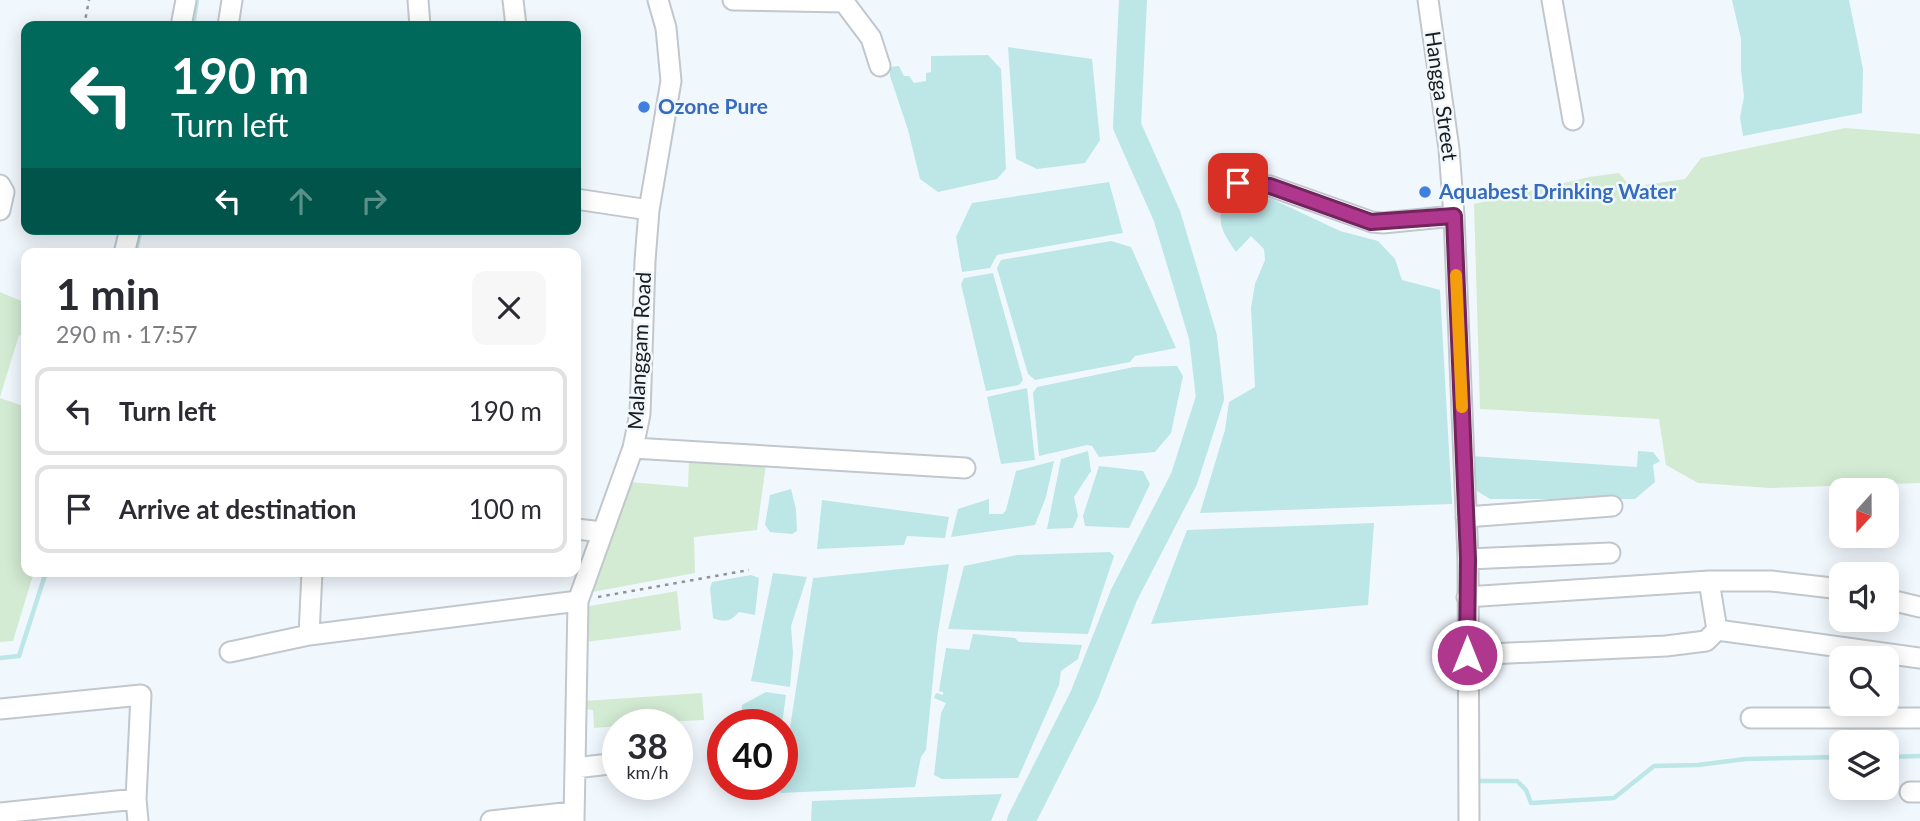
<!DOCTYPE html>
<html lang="en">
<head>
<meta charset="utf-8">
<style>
  :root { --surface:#fff; --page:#f7f7f7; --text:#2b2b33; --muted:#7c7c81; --line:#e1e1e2 }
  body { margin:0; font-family:Lato,sans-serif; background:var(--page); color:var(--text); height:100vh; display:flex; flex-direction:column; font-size:26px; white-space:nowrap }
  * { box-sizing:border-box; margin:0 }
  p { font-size:23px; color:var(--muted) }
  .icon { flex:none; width:38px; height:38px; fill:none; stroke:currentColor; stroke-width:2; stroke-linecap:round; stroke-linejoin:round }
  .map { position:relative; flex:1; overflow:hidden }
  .drawer { position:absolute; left:21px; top:248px; width:560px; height:329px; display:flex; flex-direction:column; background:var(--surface); border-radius:14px; box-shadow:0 4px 18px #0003 }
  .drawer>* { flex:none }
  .guide { position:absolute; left:21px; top:21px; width:560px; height:214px; border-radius:14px; box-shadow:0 4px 18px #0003; background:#00695c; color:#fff; overflow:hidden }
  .needle { width:46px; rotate:201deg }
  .fabs { position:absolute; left:1829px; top:478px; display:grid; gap:14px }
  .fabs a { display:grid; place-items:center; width:70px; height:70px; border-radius:14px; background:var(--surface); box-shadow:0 4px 18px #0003; font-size:35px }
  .speed { position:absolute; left:602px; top:709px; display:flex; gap:14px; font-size:35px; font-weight:700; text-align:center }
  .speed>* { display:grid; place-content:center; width:91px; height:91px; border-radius:50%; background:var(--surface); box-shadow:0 4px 18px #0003; line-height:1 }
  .speed small { font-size:18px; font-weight:400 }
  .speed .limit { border:10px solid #d22; background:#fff; color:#111 }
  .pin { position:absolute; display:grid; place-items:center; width:60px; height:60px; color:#fff; margin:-30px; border-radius:14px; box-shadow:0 4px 10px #0006 }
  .me { position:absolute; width:77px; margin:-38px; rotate:0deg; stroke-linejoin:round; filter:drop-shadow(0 0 5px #0008) }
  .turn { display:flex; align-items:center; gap:24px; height:147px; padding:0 35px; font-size:32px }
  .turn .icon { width:91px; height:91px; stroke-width:2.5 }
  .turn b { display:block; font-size:49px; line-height:60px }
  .lanes { display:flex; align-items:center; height:66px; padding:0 35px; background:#0003; justify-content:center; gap:35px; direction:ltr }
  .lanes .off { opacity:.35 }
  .round { display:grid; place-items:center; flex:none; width:74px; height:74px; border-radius:14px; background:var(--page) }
  .overview { display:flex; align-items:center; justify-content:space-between; height:119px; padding:0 35px }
  h1 { font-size:42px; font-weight:700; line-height:52px }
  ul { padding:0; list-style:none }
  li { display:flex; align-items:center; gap:21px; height:88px; margin:0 14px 10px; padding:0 21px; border:4px solid var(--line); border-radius:14px }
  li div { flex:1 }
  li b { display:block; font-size:26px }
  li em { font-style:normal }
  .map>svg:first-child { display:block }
  .green { fill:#d3ebd2 }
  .water { fill:#bde6e7 }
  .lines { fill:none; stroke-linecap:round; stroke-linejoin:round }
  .stream { stroke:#bde6e7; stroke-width:4.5 }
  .river { stroke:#bde6e7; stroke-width:28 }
  .minor-casing { stroke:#c1c7cc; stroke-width:23 }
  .path { stroke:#909498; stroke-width:2.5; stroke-dasharray:3.5 5; stroke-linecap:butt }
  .minor { stroke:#fff; stroke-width:19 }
  .route-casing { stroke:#72245c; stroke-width:18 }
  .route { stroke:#af378d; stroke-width:12 }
  .slow { stroke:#f59e0b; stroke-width:12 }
  .shop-dot { fill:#3f7fe0; stroke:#f1f8fd; stroke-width:2.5 }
  .labels { text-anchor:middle; stroke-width:5; stroke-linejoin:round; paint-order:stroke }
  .street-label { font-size:21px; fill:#191b1d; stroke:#f1f8fd }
  .shop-label { font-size:21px; font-weight:bold; fill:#366cbe; stroke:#f1f8fd; text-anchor:start }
</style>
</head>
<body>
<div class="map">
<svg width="1920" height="821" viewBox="0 0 1920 821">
  <rect width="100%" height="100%" fill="#f1f8fd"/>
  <path class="green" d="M1845 128 1920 134V483L1770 488 1698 483 1666 465 1659 419 1480 409 1474 204 1589 177 1619 173 1631 187 1685 179 1701 158Z
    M0 292 26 303V337L19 335 0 397Z
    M0 398 26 407V572H34L13 641 0 642Z
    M689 458 766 464 757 530 694 537 695 573 587 593 630 482 688 487Z
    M677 591 681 630 586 642 584 607Z
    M702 693 704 720 618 724V726L594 728 593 710 583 709 584 701Z"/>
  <path class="water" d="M1732 0H1849L1863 69 1862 113 1743 136 1740 117 1744 97 1741 70V39Z
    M1008 47 1092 59 1100 140 1085 163 1037 169 1016 159Z
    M988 55 1001 69 1006 169 997 179 938 192 920 179 908 130 890 76 889 67 899 66 904 76H909L914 83 926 81V73L931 72V56Z
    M1109 182 1123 233 997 255 990 268 962 272 956 237 972 203Z
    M1228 194 1272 199 1340 231 1378 241 1395 259 1402 280 1440 290 1452 504 1200 513 1225 430 1229 402 1255 387 1251 308 1255 284 1265 260 1264 249 1251 236 1236 252C1220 229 1215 220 1228 194Z
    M1111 241 1131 247 1176 348 1135 356 1130 362 1035 380 1028 374 997 268 1001 260Z
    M993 273 1023 380 1019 385 986 391 961 284 964 278Z
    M1177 366 1183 376 1171 433 1155 452 1099 457 1092 446 1087 445 1039 456 1033 393 1037 387 1134 367Z
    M1027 388 1035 460 1001 464 987 397Z
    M1088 451 1091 471 1074 497 1078 516 1073 528 1047 529 1061 459Z
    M1638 451 1653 452 1660 461 1653 465 1655 482 1635 499H1490L1477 491 1471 456 1637 467Z
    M1054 461 1046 497 1035 525 951 537 958 509 989 499V514H1003L1006 510 1016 471Z
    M1099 466 1143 471 1150 484 1129 528 1085 526 1083 516Z
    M791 489 796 509 797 531 792 534 770 532 765 525 770 495Z
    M822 500 949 517 945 538 907 536 904 545 817 549Z
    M1374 523 1368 605 1151 624 1187 530Z
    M1110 552 1114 556 1088 634 948 629 964 566 1017 555Z
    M949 564 937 638 926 750 921 757 915 787 780 793 813 578Z
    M773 573 807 577 791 626 793 653 790 687 751 681Z
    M751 575 759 578 755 615 739 612C731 621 725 623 713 618L710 588 712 582Z
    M973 634 1015 638 1019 642 1082 645 1078 659 1061 671 1059 685 1018 778 942 779 934 775 941 713 946 703 934 698 936 693 943 695V692L939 691 946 648 969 650Z
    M766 692 786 695 782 724H741L742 705Z
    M1002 794 991 821H811L812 801Z"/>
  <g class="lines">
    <path class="stream" d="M193 26 197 0
      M135 254 141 229
      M0 658 19 656 46 572
      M1886 757 1920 756
      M1476 781H1517L1526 790 1531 803 1614 798 1654 766 1698 765 1745 759 1841 757"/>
    <path class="river" d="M1021 821 1084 696 1124 595 1184 479 1210 398 1203 337 1167 216 1127 126 1133 0"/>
    <defs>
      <path id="minor" d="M418 0 420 26
        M513 0 516 26
        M733 0 844 2 871 38 880 66
        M1428 0 1449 149 1454 216 1468 559 1469 821
        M1552 0 1573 120
        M181 26 186 0
        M228 26 232 0
        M1238 183 1270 186 1372 222 1383 223 1454 216
        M0 185 4 192 0 210
        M576 199 649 210
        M124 254 130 229
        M633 448 965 468
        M1466 517 1612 506
        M576 529 602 532
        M1468 559 1610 553
        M1467 597 1709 581H1771L1841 589
        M1886 599 1920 607
        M1717 630 1920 658
        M309 635 312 572
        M230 652 309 635 578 601
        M1467 655 1666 646 1706 641 1717 630 1709 581
        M0 709 141 695 136 799 138 821
        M1751 718H1920
        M677 757H680
        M575 768 618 763
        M1910 792H1920
        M0 813 136 799
        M491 821 573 812
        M574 821 578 601 633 448 640 414 645 261 649 210 671 81 666 28 658 0"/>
    </defs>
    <use href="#minor" class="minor-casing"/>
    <path class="path" d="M84 26 89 0
      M598 597 749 570"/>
    <use href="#minor" class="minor"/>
  </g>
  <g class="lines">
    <defs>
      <path id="route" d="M1238 183 1270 186 1371 222 1454 216 1468 559 1467 655"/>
    </defs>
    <use href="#route" class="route-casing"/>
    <use href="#route" class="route"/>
    <path class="slow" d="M1456 275 1462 407"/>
  </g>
  <g class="shop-dot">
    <circle cx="644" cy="107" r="7"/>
    <circle cx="1425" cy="192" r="7"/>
  </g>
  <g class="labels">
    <g class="street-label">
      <text transform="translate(1441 96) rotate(82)" y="7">Hangga Street</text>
      <text transform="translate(640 351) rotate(-87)" y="7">Malanggam Road</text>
    </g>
    <g class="shop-label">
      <text x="658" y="114">Ozone Pure</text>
      <text x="1439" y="199">Aquabest Drinking Water</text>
    </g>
  </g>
</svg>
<div class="fabs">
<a><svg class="needle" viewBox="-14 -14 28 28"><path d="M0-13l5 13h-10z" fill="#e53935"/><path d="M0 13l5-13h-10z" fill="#7c7c81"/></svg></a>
<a><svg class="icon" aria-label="sound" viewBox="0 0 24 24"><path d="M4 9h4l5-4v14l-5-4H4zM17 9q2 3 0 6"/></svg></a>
<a><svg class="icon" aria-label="search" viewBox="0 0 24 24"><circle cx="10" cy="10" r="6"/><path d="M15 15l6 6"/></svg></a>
<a><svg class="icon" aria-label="layers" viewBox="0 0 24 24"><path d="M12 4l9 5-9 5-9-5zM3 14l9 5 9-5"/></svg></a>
</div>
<div class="speed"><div>38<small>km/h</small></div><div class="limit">40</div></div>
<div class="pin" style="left:1238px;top:183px;background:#d93025"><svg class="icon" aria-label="arrive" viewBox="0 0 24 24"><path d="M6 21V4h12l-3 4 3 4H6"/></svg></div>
<svg class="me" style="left:1467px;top:655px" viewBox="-20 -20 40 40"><circle r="17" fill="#af378d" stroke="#fff" stroke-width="3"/><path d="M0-11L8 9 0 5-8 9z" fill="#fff"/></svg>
<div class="guide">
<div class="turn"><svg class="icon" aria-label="left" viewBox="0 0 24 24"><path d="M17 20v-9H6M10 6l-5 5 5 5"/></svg><div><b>190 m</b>Turn left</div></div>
<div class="lanes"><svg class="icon" aria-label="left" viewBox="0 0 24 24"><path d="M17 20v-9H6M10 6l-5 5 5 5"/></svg><svg class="icon off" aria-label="ahead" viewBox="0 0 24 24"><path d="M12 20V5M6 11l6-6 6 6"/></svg><svg class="icon off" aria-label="right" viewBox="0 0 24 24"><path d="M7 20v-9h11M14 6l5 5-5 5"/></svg></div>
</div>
<section class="drawer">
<div class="overview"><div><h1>1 min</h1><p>290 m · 17:57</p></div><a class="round"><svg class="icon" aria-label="close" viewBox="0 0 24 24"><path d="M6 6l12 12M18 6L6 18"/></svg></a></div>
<ul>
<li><svg class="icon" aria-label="left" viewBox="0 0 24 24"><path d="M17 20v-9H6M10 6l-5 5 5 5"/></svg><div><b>Turn left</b></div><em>190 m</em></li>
<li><svg class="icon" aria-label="arrive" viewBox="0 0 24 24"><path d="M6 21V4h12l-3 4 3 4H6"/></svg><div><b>Arrive at destination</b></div><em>100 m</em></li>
</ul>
</section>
</div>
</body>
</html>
